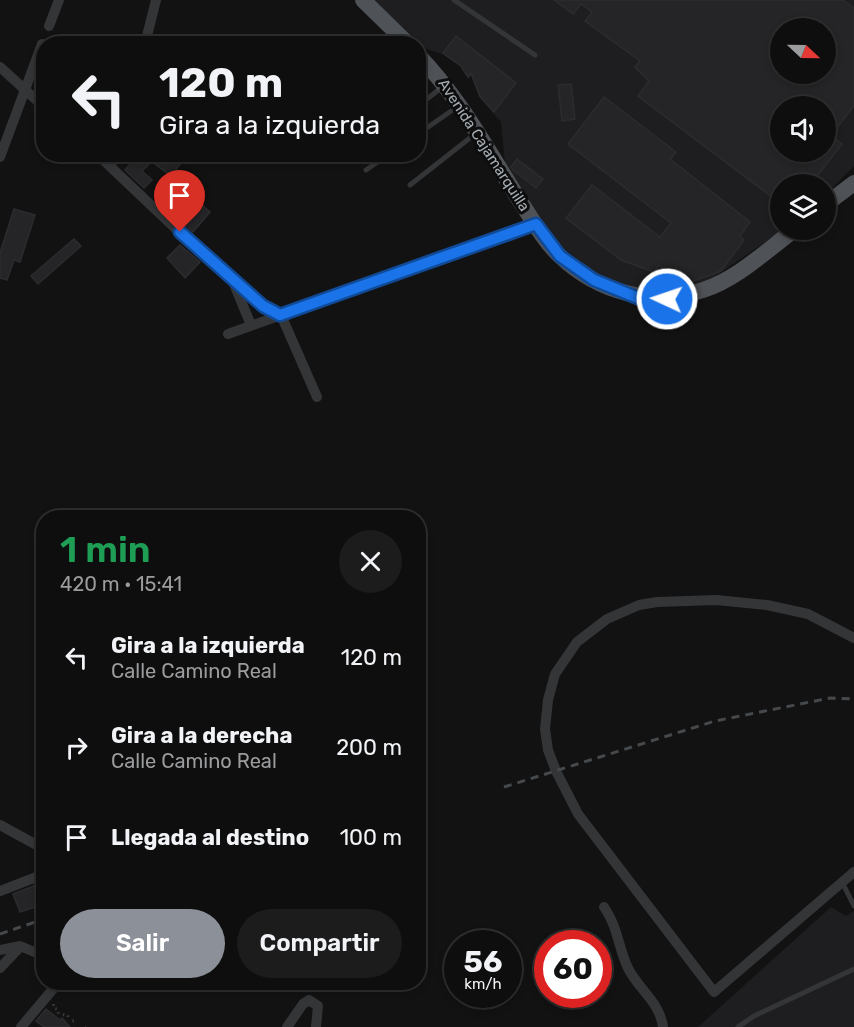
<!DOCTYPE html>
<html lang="es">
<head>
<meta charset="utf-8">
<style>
  :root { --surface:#0e0e0e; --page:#1c1c1c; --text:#f1f3f6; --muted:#9b9c9e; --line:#2e2e2e; --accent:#8c9099 }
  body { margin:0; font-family:Rubik,sans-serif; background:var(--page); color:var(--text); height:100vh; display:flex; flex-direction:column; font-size:22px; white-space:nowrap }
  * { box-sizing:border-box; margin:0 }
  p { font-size:20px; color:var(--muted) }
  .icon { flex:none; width:33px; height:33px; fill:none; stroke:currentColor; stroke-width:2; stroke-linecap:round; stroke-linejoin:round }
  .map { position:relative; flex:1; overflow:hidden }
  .side { position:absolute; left:36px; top:510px; width:390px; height:480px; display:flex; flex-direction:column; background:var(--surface); border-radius:24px; box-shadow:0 3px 9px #0003,0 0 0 2px var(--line) }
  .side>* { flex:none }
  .top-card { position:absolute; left:36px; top:36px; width:390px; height:126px; border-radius:24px; box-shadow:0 3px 9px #0003,0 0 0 2px var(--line); background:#0e0e0e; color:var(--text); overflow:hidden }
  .needle { width:39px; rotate:112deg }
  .fabs { position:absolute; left:770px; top:18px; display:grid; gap:12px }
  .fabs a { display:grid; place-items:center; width:66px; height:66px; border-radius:50%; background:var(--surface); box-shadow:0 3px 9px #0003,0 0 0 2px var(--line); font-size:30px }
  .speed { position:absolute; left:444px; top:930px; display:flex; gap:12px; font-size:30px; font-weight:700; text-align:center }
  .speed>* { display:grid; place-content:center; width:78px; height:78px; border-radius:50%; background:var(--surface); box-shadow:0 3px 9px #0003,0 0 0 2px var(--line); line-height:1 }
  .speed small { font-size:15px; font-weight:400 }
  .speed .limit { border:9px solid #d22; background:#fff; color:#111 }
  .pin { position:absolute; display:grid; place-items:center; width:51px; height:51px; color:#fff; margin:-62px -26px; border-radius:50% 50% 50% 0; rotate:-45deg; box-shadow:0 0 6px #0007 }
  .pin .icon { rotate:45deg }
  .me { position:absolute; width:66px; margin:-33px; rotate:273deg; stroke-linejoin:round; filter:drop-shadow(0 0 4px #0008) }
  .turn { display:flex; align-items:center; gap:21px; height:126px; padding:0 24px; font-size:27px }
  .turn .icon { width:78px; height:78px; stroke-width:2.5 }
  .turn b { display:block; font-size:42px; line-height:51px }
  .round { display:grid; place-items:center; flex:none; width:63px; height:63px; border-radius:32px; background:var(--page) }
  .summary { display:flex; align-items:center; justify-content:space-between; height:102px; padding:0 24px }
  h1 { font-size:36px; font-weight:600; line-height:45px; color:#1e9e55 }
  .button { display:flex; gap:12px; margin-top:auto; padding:12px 24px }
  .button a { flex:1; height:69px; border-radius:36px; background:var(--accent); color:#fff; font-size:24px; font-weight:600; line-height:69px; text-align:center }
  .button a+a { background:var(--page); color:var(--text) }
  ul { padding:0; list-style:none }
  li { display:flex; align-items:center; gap:18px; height:90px; padding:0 24px }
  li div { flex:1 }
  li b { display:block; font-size:22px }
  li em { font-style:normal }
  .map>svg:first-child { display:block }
  .built { fill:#1e1e20; fill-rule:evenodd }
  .building { fill:#252527; stroke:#2c2c2f; stroke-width:1.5; fill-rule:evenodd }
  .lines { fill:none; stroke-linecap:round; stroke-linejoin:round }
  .path { stroke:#393c3e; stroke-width:1.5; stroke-dasharray:3 4.5; stroke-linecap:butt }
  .service { stroke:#333537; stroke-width:5 }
  .minor { stroke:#333537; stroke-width:10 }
  .primary { stroke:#4f5256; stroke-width:16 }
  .rail { stroke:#46494c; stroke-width:3; stroke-dasharray:8 6; stroke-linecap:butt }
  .route-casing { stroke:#114b97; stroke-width:15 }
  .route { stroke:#1a73e8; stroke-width:10 }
  .labels { text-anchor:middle; stroke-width:6; stroke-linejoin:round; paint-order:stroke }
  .street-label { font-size:15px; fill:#a4acb2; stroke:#0d0d0e }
</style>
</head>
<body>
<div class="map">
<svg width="854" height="1027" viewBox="0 0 854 1027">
  <rect width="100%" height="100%" fill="#121213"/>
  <path class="built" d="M373 0H854V166L825 195V184H780V230H783L707 282 655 293 602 278 552 239 505 164 501 122 479 97 471 76 468 79 460 66 442 54 426 49ZM780 28H825V74H780ZM780 106H825V152H780Z
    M831 907 846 916 854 911V1027H698Z"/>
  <path class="building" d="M554 0H843L854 8V105L831 136 842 144 811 184H780V203L638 96 649 81 635 67 640 61 585 21 592 12 581 4 573 14ZM780 28H825V74H780ZM780 106H825V152H780Z
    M456 36 516 83 494 112 480 96 471 73 468 77 461 66 443 53Z
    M571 84 575 119 562 121 558 85Z
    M604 97 676 152 670 159 750 222 740 236 744 240 721 271 685 284 659 265 654 272 621 260 566 218 592 185 660 237 671 223 568 144Z
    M139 154H147L153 160 142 171 152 180 144 188 125 170Z
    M161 154H189L176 169 182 174 177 181 154 163Z
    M517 159 543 179 536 188 513 170 511 167Z
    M201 204 210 212 193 232 183 223Z
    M14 209 35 215 20 262 14 260 7 280 0 278V253Z
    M74 239 81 246 38 284 31 276Z
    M180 245 200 262 185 278 167 258Z
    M44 882V904L20 912 13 894Z
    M46 1009 60 1020 62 1018 70 1027H44L36 1021Z"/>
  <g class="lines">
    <path class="path" d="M52 1005H57L55 1013H64L63 1017 69 1016 73 1020 74 1027
      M85 1027H86"/>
    <path class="service" d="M454 0 535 55
      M382 44 391 33
      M418 106 441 88
      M418 134 457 107
      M349 160 355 154
      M366 170 389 154
      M410 185 475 134
      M842 882 854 906
      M738 1027 754 1016 854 969"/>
    <path class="minor" d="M49 26 59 0
      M145 44 156 0
      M0 67 44 107
      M97 154 214 265 263 306 281 315 317 397
      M0 157 42 44
      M111 167 114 154
      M234 284 251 325
      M228 334 536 224
      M854 638 808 614 767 605 716 600 657 602 639 605 607 619 577 642 555 674 548 700 545 729 548 750 556 771 578 814 714 992 854 872
      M0 825 44 849
      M0 891 44 874
      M604 907C618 927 618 947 628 968 638 989 660 1002 663 1027
      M0 950 20 946 44 956
      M0 968 20 947
      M21 1027 59 982
      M287 1027 303 1004 309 1000 318 1006 316 1027"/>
    <path class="primary" d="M363 0 408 44
      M418 55C459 97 488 151 520 201 532 219 544 241 560 256 599 293 653 307 703 290 737 279 766 251 794 230
      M825 205 854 183"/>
    <path class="rail" d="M504 787 715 721 830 698 854 699
      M0 934 44 919"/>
  </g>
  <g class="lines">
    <defs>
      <path id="route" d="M180 232 263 306 280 315 536 224 560 256 594 280 638 298 667 299"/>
    </defs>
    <use href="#route" class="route-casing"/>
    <use href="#route" class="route"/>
  </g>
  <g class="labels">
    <g class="street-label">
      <text transform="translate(484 145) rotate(57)" y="5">Avenida Cajamarquilla</text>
    </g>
  </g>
</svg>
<div class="fabs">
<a><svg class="needle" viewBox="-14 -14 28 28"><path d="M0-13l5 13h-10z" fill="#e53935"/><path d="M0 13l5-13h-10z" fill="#9b9c9e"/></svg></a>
<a><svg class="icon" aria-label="sound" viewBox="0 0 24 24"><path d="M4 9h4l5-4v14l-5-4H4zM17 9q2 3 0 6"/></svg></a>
<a><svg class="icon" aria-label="layers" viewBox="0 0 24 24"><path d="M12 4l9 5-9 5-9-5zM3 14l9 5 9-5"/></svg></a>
</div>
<div class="speed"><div>56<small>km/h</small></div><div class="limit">60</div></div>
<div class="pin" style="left:180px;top:232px;background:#d93025"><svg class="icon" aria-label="arrive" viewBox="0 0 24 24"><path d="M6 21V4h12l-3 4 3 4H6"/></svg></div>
<svg class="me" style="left:667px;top:299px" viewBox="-20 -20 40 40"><circle r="17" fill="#1a73e8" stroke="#fff" stroke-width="3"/><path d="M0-11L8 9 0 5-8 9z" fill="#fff"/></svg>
<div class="top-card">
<div class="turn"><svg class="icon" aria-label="left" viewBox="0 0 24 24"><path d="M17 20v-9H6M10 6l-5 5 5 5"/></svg><div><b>120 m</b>Gira a la izquierda</div></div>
</div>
<section class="side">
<div class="summary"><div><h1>1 min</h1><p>420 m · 15:41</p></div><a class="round"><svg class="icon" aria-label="close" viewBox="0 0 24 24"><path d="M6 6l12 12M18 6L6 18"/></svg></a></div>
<ul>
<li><svg class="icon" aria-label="left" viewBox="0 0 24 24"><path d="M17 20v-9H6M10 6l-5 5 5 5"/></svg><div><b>Gira a la izquierda</b><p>Calle Camino Real</p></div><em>120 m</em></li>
<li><svg class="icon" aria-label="right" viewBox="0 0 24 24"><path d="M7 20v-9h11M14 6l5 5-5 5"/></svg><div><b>Gira a la derecha</b><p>Calle Camino Real</p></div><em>200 m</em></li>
<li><svg class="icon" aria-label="arrive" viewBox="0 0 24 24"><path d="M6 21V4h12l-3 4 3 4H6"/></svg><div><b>Llegada al destino</b></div><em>100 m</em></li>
</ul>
<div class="button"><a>Salir</a><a>Compartir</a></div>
</section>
</div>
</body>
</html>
